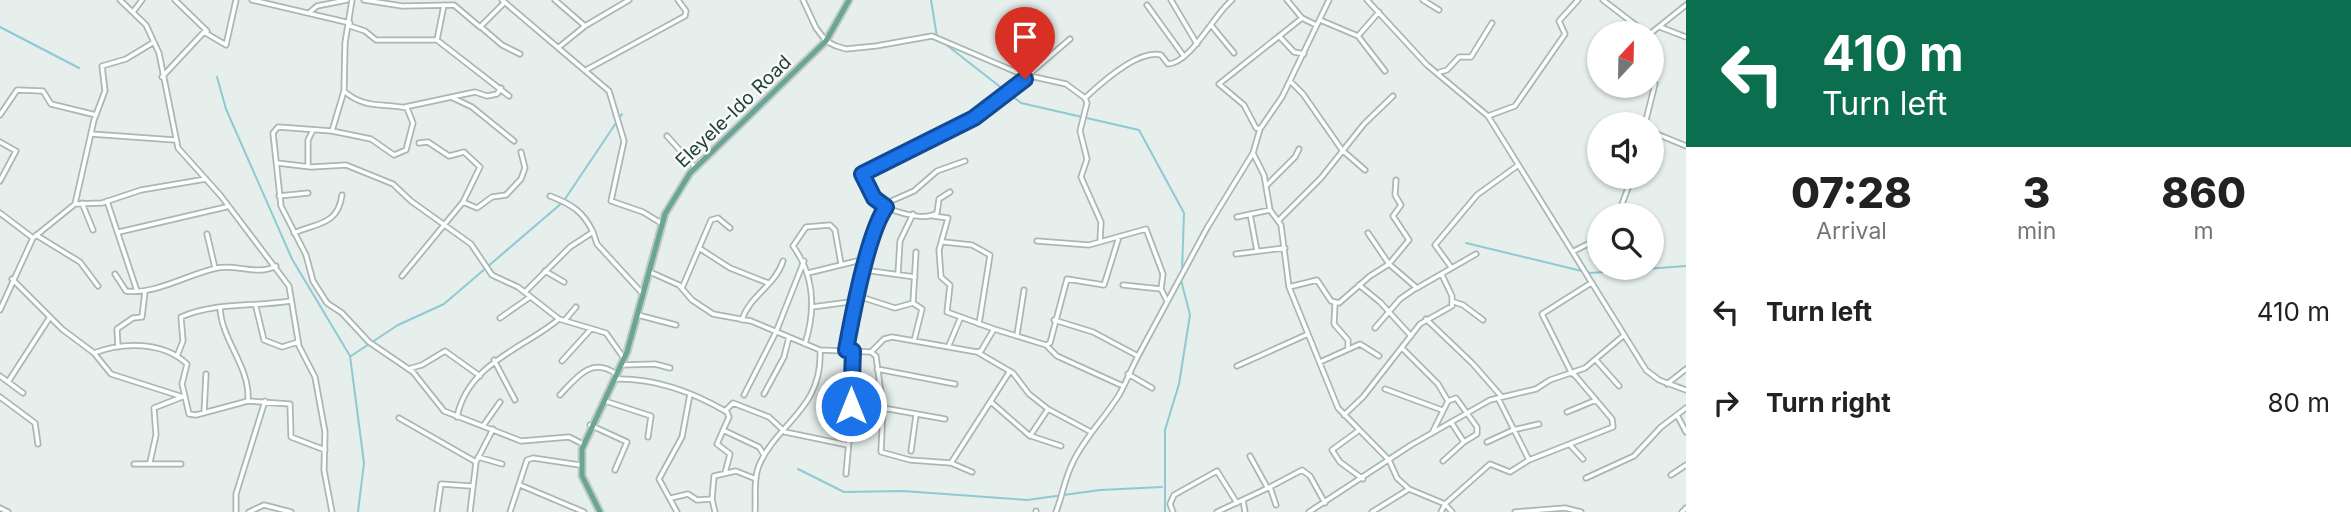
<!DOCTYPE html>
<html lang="en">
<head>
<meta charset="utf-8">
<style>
  :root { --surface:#fff; --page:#f6f6f6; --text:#222; --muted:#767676 }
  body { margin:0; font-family:Inter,sans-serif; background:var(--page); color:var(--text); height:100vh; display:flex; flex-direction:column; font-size:26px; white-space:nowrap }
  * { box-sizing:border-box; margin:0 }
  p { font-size:23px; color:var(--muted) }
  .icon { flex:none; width:38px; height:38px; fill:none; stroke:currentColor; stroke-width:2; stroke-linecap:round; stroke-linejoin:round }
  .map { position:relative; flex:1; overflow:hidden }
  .panel { display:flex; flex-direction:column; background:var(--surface); width:665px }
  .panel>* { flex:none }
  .banner { background:#0b6e4f; color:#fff; overflow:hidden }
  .needle { width:46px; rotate:22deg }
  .fabs { position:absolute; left:1587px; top:21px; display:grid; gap:14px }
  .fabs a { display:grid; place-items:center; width:77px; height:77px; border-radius:50%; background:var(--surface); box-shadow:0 2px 5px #0004; font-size:35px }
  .pin { position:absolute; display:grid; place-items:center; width:60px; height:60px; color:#fff; margin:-72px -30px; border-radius:50% 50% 50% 0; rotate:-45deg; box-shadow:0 0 7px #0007 }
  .pin .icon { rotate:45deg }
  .me { position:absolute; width:77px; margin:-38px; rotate:0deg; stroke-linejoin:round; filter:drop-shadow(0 0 5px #0008) }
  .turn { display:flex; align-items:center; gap:24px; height:147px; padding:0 21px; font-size:32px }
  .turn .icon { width:91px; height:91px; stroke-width:2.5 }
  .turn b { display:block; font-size:49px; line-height:60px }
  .eta { display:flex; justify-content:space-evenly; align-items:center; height:119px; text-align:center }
  .eta b { font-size:42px; font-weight:800; line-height:49px }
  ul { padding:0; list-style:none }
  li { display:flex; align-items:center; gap:21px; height:91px; padding:0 21px }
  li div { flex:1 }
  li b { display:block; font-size:26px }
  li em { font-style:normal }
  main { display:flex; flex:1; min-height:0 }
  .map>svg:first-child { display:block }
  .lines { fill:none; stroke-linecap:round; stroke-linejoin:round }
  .stream { stroke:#8ec9d4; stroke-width:2 }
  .minor-casing { stroke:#a8b8b2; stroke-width:7 }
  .major-casing { stroke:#c2cac8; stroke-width:9 }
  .minor { stroke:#fff; stroke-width:3.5 }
  .major { stroke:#6aa596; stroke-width:5 }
  .route-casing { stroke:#114b97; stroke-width:18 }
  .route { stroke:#1a73e8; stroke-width:12 }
  .labels { text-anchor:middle; stroke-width:5; stroke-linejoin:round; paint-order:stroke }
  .street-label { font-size:19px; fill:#24423a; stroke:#f7fbf9 }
</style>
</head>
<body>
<main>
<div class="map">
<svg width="1686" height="512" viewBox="0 0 1686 512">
  <rect width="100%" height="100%" fill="#e6efeb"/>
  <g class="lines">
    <path class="stream" d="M931 0 937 37
      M0 27 79 68
      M944 43 1021 103 1139 130 1184 213 1182 271
      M217 77 226 109 292 259 350 356 364 463 358 512
      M1466 243 1590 273 1686 266
      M351 356 398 325 444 304 563 202 622 114
      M798 469 844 492 903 491 1027 500 1100 490 1162 487
      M1165 512V430L1179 384 1190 315 1181 280"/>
    <defs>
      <path id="minor" d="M120 0 146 25 159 53 178 148 221 196 289 286 299 346 315 377 325 432 324 470 332 512
        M175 0 207 31
        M252 0 350 23
        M364 0 402 6 454 5 480 27 505 2
        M502 0 609 91 624 141 611 201 643 212 661 223
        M555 0 585 26
        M803 0 816 28 826 41 836 46 846 49 876 46 932 36 1021 74 1066 84 1085 98 1087 103 1080 131 1087 159 1081 177 1101 222 1100 241
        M1171 0 1197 44
        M1287 0 1302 18 1316 25
        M1329 0 1282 97 1260 129 1253 153 1264 175 1270 210 1281 225 1289 287 1338 408 1389 460 1397 478 1409 489 1372 512
        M1367 0 1427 65 1488 116 1646 370 1659 380 1686 390
        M1423 0 1439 10
        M1603 0 1646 33
        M1147 5 1183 55
        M133 12 142 0
        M310 12 317 6 347 0
        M1320 20 1358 36 1379 12
        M1211 25 1234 53
        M350 26 365 31 376 40H437L509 96
        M481 27 502 45 520 54
        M1660 27 1686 37
        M1651 33 1686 5
        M1279 36 1294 52 1304 54
        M1358 36 1385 71
        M437 40 444 5
        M559 47 585 26 629 0
        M586 70 685 16 686 11 678 0
        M1440 72 1447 70 1459 57H1471L1492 23
        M162 77 204 32 226 45 236 0
        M1290 81 1303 94 1342 150 1365 170
        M344 91 332 131 371 139 394 155 406 150 413 123 407 108C383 103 364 109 344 91L345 43 352 0
        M451 97 472 107 514 141
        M1085 98C1101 83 1139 49 1161 55L1168 64C1191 63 1214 14 1232 0
        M405 107 475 92 487 96 497 94 501 88
        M0 115 17 90 43 91 51 104 96 115
        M1488 116 1515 106 1565 34 1559 21 1578 0
        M1645 124 1655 84
        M1260 129 1256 128 1244 105 1219 84 1302 18
        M332 131 278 127 273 133 281 206 306 255 313 281 327 303 342 313 369 342 413 372 444 411 521 441 569 437 583 444
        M1652 132 1686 146
        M91 134 175 140
        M667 136 696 168
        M0 142 16 151 0 181
        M419 143 428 142 449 156 464 152 480 167 463 202 477 208 492 197 506 195 521 179 525 168 521 152
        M277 163 311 167 346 165 393 184 411 201 471 244 492 275 518 287 559 319 606 333 623 357
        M308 166V140L312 132
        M1266 186 1295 157 1299 149
        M950 192 939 199 937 213C924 222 888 211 877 201 870 195 864 185 861 176L888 159 992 106 1070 39
        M279 196 308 193
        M550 196C571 204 583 211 593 232
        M107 201 137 291
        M82 203 93 230
        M75 204 102 203 141 190 206 179
        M882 205 914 191 937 171 965 161
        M0 213 33 238
        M1250 214 1257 251
        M1618 215 1632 177
        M933 216 948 218 939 250 941 277 950 285 947 312 994 329
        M1237 217 1270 210
        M1278 221 1321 178 1364 124 1393 96
        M119 232 226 207
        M294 233C317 223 338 225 342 195
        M1368 233 1389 264 1409 240 1393 216 1401 205 1395 195 1396 180
        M207 234 215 268
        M36 235 80 262 98 286
        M1037 241 1089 245 1146 229 1163 274 1161 289
        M944 242 972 245 990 255 979 324
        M699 248 730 268 768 283
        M1574 251 1600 238
        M1236 254 1285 248
        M1451 267 1435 245 1477 195 1517 166
        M864 270 915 277
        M545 271 564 282
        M650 272 679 285 692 300 713 314 751 321 820 350 871 352 884 339 892 337 977 352 1013 373 1029 394 1048 409 1091 432
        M808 273 861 260
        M115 274 126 291C155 295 188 274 217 268 237 264 258 276 276 266
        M898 274 900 241 913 214
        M402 276 463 202
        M12 279 62 329 94 353 111 374 183 397
        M1123 285 1161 289 1167 301
        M1359 285 1380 302 1411 336
        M1289 287 1317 280 1331 301 1339 303 1370 276 1389 264 1417 288 1476 254
        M682 288 711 220 718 218 730 228
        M525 292 570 247 593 232 597 244 642 293
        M858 296 895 308 913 303
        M1454 302 1463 305 1483 320
        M1335 303 1334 324 1348 340V348
        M220 307C221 340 250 366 248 400
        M256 307 264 340 282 347 298 342
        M812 307 857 301
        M0 310 33 238 75 204 94 120 105 91 102 66 126 59 154 42
        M638 315 676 325
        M500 318 530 297
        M1426 319 1473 364 1501 396
        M565 320 576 307
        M742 320C749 296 776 285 783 261
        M1054 320 1093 332 1138 356C1131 369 1126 383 1119 395 1104 419 1085 437 1073 462 1064 480 1063 494 1056 512
        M1375 328 1400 299 1416 288
        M1017 335 1024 290
        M914 341 922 309 913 303 916 252
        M805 344C816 309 814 275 793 246L806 227 830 225 835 230 841 264
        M949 345 960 319
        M1046 345 1050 343 1067 279 1104 285 1119 237
        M118 347 117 329 133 318 142 317 145 291
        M1402 348 1438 384 1448 401 1432 433
        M846 350C851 318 869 232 886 208
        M871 352 876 356 883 408 881 452 910 460 951 463 972 472
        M977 352 981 351 994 329 1046 345 1057 356 1123 386
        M94 353C122 342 163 341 187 364L182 384 189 414 196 415 248 401 290 404 291 437 325 450
        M177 356 183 341 181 317C214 302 254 307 290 301
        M1138 356 1207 228 1253 153
        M494 360 515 400
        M1596 360 1619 386
        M562 361 591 329
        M1320 362 1360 344 1379 356
        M622 365 655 364 670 368
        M1237 366 1308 334
        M408 369 422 365 445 351 480 376
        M877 369 955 384
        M1128 374 1152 388
        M1572 374 1542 314 1591 283
        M0 376 23 393
        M615 379C654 378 693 392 727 412L729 417 717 444 730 454 725 473
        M8 382 50 317
        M1667 384 1686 369
        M1385 389 1442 410
        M764 394 784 357 789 337
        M560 395C576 378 591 356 616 374
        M744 395 776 332 804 261
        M0 397 35 423 38 444
        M1498 398 1529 460 1613 427 1612 419 1573 373
        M605 401 651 416 648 437
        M1448 401 1456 398 1477 427V434L1464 442
        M991 402 1030 436 1048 409
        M883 408 945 419
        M725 411 733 403 769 417 785 432 848 445
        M1567 412 1596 400
        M204 413 206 374
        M1344 415 1363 397 1420 324 1452 306V296L1442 275
        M1677 415 1686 432
        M457 417C468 363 523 349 559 319
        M399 418 476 462
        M851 419 880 422
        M590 425 627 442 615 470
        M483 426 500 402
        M723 430 759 447 764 455
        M1358 431 1332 450 1340 462 1363 479
        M1031 436 1061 446
        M1487 442 1513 430 1539 424
        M1571 446 1583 459
        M911 451 916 415
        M1250 456 1267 487
        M478 457 502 464
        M1443 461 1464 442 1451 422
        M150 462 156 435 154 408 182 397
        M951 463 1010 371
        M134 464H181
        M846 474 853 396V351
        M1671 475 1686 465
        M1586 478 1634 456 1661 427 1686 408
        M520 485 584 512
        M1270 487 1302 470 1310 476 1325 503
        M1409 489 1445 504 1490 464 1510 472 1529 460
        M671 498 688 494 697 500 712 499
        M1243 500 1245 512
        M0 508 8 512
        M236 512V494L265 401
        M249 512 264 505 291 512
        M437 512 441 484 471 486
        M470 512 476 462 493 429
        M510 512 527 460 533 458 580 465
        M677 512 659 479 682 437 690 394
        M715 512 712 499 714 476 736 471 756 479
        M755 512C756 496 753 478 760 463 779 422 823 408 820 350
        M1036 512V511
        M1173 512 1170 504 1174 495 1217 471 1237 503
        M1217 512 1270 487 1276 505
        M1309 512 1411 445 1490 400 1536 389 1550 380 1585 368 1623 336
        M1441 512 1445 504 1452 512
        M1515 512 1565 508 1581 512
        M1682 512 1686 508"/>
      <path id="major" d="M600 512 582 476V449L627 352 665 214 690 173 826 41 849 0"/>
    </defs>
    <use href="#minor" class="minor-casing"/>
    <use href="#major" class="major-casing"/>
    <use href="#minor" class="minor"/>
    <use href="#major" class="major"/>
  </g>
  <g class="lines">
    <defs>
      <path id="route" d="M851 406 853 351 846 350C852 317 868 232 886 207L874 198 862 174 974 118 1025 79"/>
    </defs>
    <use href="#route" class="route-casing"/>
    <use href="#route" class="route"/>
  </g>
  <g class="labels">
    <g class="street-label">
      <text transform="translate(733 111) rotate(-44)" y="7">Eleyele-Ido Road</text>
    </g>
  </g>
</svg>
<div class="fabs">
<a><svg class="needle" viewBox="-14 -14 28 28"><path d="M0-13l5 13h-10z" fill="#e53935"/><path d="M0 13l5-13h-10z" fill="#767676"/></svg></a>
<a><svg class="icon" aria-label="sound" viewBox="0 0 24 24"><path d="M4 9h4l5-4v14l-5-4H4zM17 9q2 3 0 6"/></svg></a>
<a><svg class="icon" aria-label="search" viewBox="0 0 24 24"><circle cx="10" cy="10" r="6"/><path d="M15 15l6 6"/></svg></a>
</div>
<div class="pin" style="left:1025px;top:79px;background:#d93025"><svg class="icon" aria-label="arrive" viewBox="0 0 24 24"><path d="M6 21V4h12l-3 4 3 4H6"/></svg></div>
<svg class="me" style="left:851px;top:406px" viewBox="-20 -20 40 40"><circle r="17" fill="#1a73e8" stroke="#fff" stroke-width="3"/><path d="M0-11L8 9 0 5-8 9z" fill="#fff"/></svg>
</div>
<section class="panel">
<div class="banner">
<div class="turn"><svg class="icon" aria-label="left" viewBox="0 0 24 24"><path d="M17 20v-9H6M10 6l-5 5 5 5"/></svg><div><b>410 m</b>Turn left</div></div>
</div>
<div class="eta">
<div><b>07:28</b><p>Arrival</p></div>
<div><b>3</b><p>min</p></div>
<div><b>860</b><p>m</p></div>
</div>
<ul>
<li><svg class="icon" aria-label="left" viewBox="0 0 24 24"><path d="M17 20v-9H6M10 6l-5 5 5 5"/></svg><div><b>Turn left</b></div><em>410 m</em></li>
<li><svg class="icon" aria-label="right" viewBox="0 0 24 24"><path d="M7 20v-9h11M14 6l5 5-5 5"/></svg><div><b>Turn right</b></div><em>80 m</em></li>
</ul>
</section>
</main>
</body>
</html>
